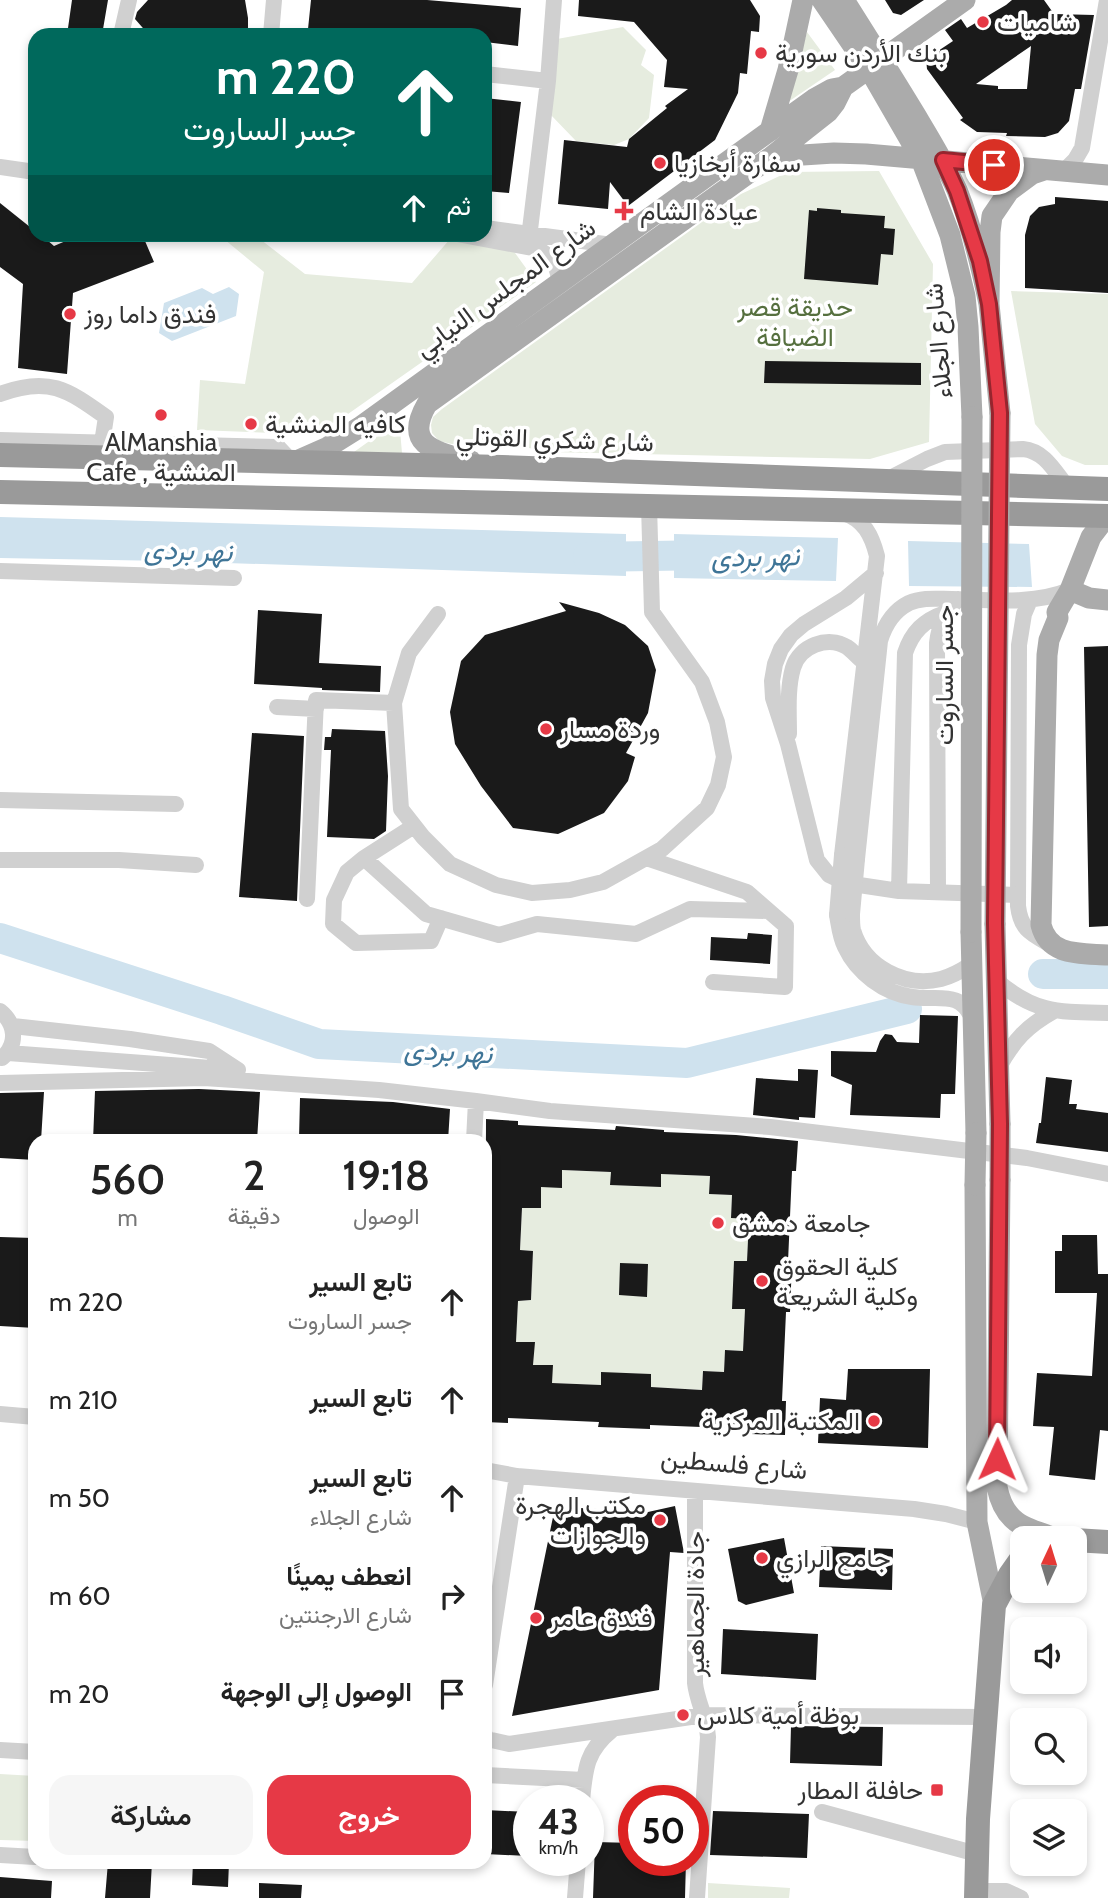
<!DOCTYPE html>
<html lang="ar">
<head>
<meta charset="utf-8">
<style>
  :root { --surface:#fff; --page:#f6f6f6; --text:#222; --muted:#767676; --accent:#e63946 }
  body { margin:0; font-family:Cabin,Vazirmatn,sans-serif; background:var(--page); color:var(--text); direction:rtl; height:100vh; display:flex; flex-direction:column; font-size:26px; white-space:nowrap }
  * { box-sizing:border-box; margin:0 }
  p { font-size:23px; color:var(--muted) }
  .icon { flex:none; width:38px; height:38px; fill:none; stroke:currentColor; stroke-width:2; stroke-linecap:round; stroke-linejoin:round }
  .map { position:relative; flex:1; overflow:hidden; direction:ltr }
  .panel { position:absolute; left:28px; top:1134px; width:464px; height:735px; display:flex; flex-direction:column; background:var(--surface); border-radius:21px; box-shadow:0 4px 10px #0003; direction:rtl }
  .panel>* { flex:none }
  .banner { position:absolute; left:28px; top:28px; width:464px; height:214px; border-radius:21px; box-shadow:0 4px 10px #0003; direction:rtl; background:#00695c; color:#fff; overflow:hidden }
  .needle { width:46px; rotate:4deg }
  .controls { position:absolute; left:1010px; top:1526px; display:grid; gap:14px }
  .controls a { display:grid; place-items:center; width:77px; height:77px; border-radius:14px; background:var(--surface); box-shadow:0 4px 10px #0003; font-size:35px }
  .speed { position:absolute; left:513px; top:1785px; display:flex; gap:14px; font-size:35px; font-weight:700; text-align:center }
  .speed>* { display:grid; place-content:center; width:91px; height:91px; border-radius:50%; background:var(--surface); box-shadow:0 4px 10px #0003; line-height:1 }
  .speed small { font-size:18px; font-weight:400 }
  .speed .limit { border:10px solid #d22; background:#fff; color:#111 }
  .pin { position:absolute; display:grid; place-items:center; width:60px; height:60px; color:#fff; margin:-30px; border:4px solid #fff; border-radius:50%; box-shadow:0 2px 7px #0007 }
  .me { position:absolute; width:77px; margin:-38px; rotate:1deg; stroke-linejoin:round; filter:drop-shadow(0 0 5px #0008) }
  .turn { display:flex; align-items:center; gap:24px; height:147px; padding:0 21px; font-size:32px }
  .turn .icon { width:91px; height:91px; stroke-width:2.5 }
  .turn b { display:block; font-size:49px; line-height:60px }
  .then { display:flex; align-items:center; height:66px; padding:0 21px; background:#0003; gap:14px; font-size:26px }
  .eta { display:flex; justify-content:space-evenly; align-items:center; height:119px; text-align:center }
  .eta b { font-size:42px; font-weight:600; line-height:49px }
  .button { display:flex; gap:14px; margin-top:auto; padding:14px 21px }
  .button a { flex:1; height:80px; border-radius:21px; background:var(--accent); color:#fff; font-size:28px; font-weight:600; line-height:80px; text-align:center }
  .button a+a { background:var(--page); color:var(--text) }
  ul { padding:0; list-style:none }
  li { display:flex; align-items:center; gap:21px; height:98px; padding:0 21px }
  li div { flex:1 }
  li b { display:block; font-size:26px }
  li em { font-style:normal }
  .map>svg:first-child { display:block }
  .green { fill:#e6ecdf }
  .water { fill:#cfe2ee }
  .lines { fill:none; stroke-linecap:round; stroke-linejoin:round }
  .river { stroke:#cfe2ee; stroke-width:30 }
  .building { fill:#1a1a1a; fill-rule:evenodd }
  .minor { stroke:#d0d0d0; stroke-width:16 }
  .major { stroke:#ababab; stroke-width:21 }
  .highway { stroke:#9a9a9a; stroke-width:24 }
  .minor-bridge { stroke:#d0d0d0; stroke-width:16 }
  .major-bridge { stroke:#ababab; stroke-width:21 }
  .route-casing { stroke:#96252e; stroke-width:18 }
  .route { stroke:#e63946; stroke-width:12 }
  .poi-dot { fill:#e63946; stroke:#fff; stroke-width:2.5 }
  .labels { text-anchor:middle; stroke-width:7; stroke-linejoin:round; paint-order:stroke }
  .poi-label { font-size:26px; fill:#333; stroke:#fff; text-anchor:start }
  .street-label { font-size:26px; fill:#333; stroke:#fff }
  .park-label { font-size:26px; fill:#56703f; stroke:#fff }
  .water-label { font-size:28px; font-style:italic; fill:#3f7597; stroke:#fff }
</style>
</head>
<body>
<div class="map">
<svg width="1108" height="1898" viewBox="0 0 1108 1898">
  <rect width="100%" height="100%" fill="#fff"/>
  <path class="green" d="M623 27 646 50 641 65 654 75 649 118 629 139 614 145 576 141 549 113 557 39Z
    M807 32 835 70 788 102Z
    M879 171 933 264 929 442 870 459 549 452 514 445 452 444 439 441 432 433 431 425 433 417 442 409 741 194 788 172Z
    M247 234 256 236 305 274 412 283 450 239 510 246 536 282 338 421 300 434 197 430 200 380 245 384 264 272 219 235Z
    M1011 291 1108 294V465H1085L1062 456 1035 424Z
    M400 419V430L402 453 354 452Z
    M562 1170 611 1172V1185L661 1186V1174L710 1176 709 1194 732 1195 731 1218 749 1219 747 1261H734L733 1309H745L743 1351 725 1350 724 1372 703 1371 702 1390 651 1387V1374L601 1373V1385L552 1383V1365H533L534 1342H516L518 1301 531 1300 533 1251 520 1250 522 1208H540L541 1187H561Z
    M0 1774 35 1776V1841L0 1840Z
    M708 1883 790 1888 789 1898H708Z"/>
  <path class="water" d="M229 287 239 294 236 316 172 341 159 333 164 303 202 288 213 294Z
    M0 517 626 534V576L167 561 0 558Z
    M674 534 838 538 836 581 674 578Z
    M908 541 1029 544 1032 587 909 586Z"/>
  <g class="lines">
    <path class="river" d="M588 557 713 555
      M0 938 222 1010 319 1044 687 1063 907 1009
      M1043 974H1108"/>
  </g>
  <path class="building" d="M72 0H108L102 35H67Z
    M148 0H245L248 18V35H149L135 19 137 12Z
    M311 0H427L521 8 518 46 485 42V35H405L350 30 349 33 308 29Z
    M579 0H750L760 16 759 32 751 31 747 74 740 73 738 93 715 140 628 206 610 182 608 209 558 204 564 140 627 147 629 139 667 108 665 106 688 89 664 87 667 60 634 22 578 16Z
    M885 0H924L901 15 893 13Z
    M1012 0H1044L1054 14 1094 15 1081 89H1075L1069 121 1058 133 1045 137 1006 136 1007 133 977 132 960 120 963 118 927 69 926 59 953 41 945 30 961 19 967 28 1006 5ZM1031 46 1027 89H998V86L976 84Z
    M485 98 521 102 509 193 485 191Z
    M1055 197 1108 201V293L1025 288V235L1030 216 1039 207 1055 204Z
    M0 203 35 231V234H40L54 246 82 234H142L154 262 73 293 67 374 18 368 23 284 0 267Z
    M817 208 841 210V213L885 216 884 228 895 229 893 255 881 254 878 285 804 279 809 210 817 211Z
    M765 361 921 363V385L764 383Z
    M559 602 599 613 625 625 648 646 656 670 648 713 626 753 635 757 628 781 604 813 558 834 513 828 481 786 455 744 450 712 461 661 485 635 566 611Z
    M258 610 322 614 319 663 381 666 380 692 322 690V688L290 686 254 684Z
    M1108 646V926L1089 927 1084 647Z
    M332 729 385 731 388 776 386 831 374 839 327 837 331 750H324L325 737H331Z
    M252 733 304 736 297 901 239 897Z
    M748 933 772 935 770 964 710 960 711 937 747 939Z
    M920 1015 958 1016 955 1094H941L940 1118 850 1115 852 1085 831 1076V1051L876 1052 880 1041 885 1034 892 1035 897 1042 919 1043Z
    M798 1069 818 1070 815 1118 799 1117V1120L753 1115 756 1078 798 1081Z
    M1046 1077 1072 1080 1069 1104H1077L1076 1109 1108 1113V1152L1036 1143 1039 1123H1041Z
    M199 1089 260 1092 257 1141H93L95 1091Z
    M44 1092 41 1141H35V1160L0 1158V1093Z
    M300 1098 393 1102 450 1109 448 1141H323L299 1139Z
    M486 1119 518 1121V1125L615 1130 616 1126 664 1130V1132L736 1135 798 1141 796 1171H792L788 1262H792L790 1312H786L782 1401H786L785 1435 751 1434 752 1429 650 1425V1429L598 1427 599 1422 508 1418V1423L485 1422ZM562 1170 611 1172 610 1185 661 1187V1174L710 1176 709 1194 732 1195 731 1218 749 1219 747 1261H734L732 1309H745L743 1351 725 1350 724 1372 703 1371 702 1390 651 1387V1374L601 1372V1385L552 1383 553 1365H533L535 1342H516L518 1301 531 1300 533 1251 520 1250 522 1208H541V1187L562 1188Z
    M1062 1235H1097L1098 1274H1108V1431L1100 1430 1095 1480 1049 1475 1054 1427 1033 1426 1037 1373 1092 1376 1097 1293H1055V1251H1062Z
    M0 1237 34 1238 35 1328 0 1326Z
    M620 1263 648 1264 647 1297 619 1295Z
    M848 1369H930L928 1448 818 1443 820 1398 846 1400Z
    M675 1506 684 1553 670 1552 659 1690 512 1716 553 1517 563 1507 648 1512Z
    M784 1538 794 1593 746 1605 738 1601 728 1549Z
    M821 1546 893 1549 892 1590 819 1587Z
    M723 1629 818 1634 816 1680 721 1674Z
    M791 1726 883 1727 882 1766 790 1763Z
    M485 1810 528 1812V1856L485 1854Z
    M713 1811 809 1814 807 1858 710 1855Z
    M595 1842 634 1843V1860H686L685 1898H593Z
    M108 1862H152L150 1898H105Z
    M193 1862H229L228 1887 192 1885Z
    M0 1877 52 1881 51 1898H0Z
    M259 1883 302 1885 301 1898H259Z"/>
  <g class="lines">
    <path class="minor" d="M121 35 129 0
      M271 35 274 0
      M485 74 548 81
      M0 167 35 172
      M1064 171 1075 160 1082 148 1107 0
      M485 228 612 245
      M457 234 538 249C553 257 557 266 560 283
      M528 246 548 81 554 0
      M0 394C48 376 67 389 106 417L102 443
      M0 440 278 447 292 462
      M890 478 927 459 945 452 1023 449C1045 451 1055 472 1068 488
      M0 571 234 578
      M876 573 846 598 804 624 791 635 781 649 775 664 772 681 773 698 788 744 817 860 829 875 846 883 899 891 1018 895
      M1030 600 1024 614 1019 645 1018 906C1021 931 1032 934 1053 946
      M438 614 409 653 394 703 401 809 423 837 450 864 496 885 532 893 570 890 603 882 662 849 707 808 718 785 724 757 717 722 702 682 652 612 649 505
      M277 707 316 709
      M789 734C789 713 787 689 793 668 799 646 828 635 847 647 853 651 858 658 864 662
      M0 800 176 804
      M414 826 364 858 426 914 499 935 537 924 636 934 690 909 768 911
      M842 855 877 556C872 536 864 519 843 513
      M364 858 347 872 334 900 333 924 356 943 431 941 441 918
      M646 858 747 892 786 926 785 987 713 982
      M857 859 880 641C885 624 893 611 909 603 922 597 938 599 952 599 991 600 1033 605 1070 590
      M0 860H119L196 865
      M899 891 905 653C912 632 924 620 945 613
      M938 892 937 643C939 625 945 613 958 599
      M307 899 316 700 394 703
      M852 914C852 919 852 926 853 930 864 967 905 988 941 979 952 976 961 971 970 965
      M837 915C839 926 840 937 845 947 857 973 884 993 912 997 938 1001 960 989 973 1020
      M996 980C1035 1014 1060 1012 1108 1013
      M0 1011C16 1024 18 1044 2 1058
      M8 1053 238 1070 209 1051 130 1039 13 1026
      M999 1067C1014 1040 1027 1026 1054 1011
      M0 1083 204 1078 379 1090 476 1101 550 1111 770 1127 1027 1158 1108 1174
      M474 1141 476 1101
      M0 1414 35 1417
      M485 1470 517 1476 914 1509 946 1514 977 1522
      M695 1491V1683C697 1702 707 1718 708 1737L697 1898
      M485 1685 517 1476
      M485 1735 487 1739 509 1744 704 1715 985 1717
      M0 1750 35 1752
      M485 1775 584 1780
      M582 1801C585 1769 586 1751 612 1730
      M822 1812 977 1854
      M0 1855 35 1857
      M976 1891H1006L1021 1898
      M575 1898 578 1860"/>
    <path class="major" d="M822 0 869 69 921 159 950 235 965 296 968 327 972 417
      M844 0C868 38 892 76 915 114 930 139 945 163 957 190 972 227 981 265 989 304
      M770 131 788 70 803 0
      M771 157 834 153 866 154 1108 175
      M1000 413 989 304 990 232 992 216 1009 191 1032 174 1044 170
      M471 461C438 452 402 447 427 404L771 157 828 112 835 103 843 87
      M294 462 328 447 360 427 814 99 832 89 843 87 965 0
      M1107 516 1091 537 1070 590 1057 612 1058 618 1049 640 1047 655 1041 925C1049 957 1081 953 1108 955
      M1070 590 1089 598 1108 600
      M995 924 1000 1124
      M971 932 976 1133
      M1000 1180 997 1487C1004 1523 1024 1528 1056 1538
      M975 1185 977 1522 994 1605"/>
    <path class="highway" d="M0 455 502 467 1108 489
      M0 492 1108 516
      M1074 1540 1108 1542
      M976 1898 978 1819 994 1605 1010 1575 1022 1558"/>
    <path class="minor-bridge" d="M852 914 857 859
      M837 915 842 855"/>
    <path class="major-bridge" d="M995 924 1000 413
      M971 932 972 417
      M1000 1180V1124
      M975 1185 976 1133"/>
  </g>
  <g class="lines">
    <defs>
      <path id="route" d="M994 165 943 160 957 191 980 261 989 304 1000 413 995 923 1000 1124 997 1459"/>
    </defs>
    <use href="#route" class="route-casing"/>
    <use href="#route" class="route"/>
  </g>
  <g class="poi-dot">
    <circle cx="983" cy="22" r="7"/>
    <circle cx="761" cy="53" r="7"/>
    <circle cx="660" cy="163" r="7"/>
    <path d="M620.5 200.5h7v7h7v7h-7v7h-7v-7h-7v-7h7z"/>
    <circle cx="70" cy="314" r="7"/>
    <circle cx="161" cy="415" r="7"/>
    <circle cx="251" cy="424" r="7"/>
    <circle cx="546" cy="729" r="7"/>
    <circle cx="718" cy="1223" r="7"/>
    <circle cx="762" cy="1281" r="7"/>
    <circle cx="874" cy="1421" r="7"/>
    <circle cx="660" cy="1520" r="7"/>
    <circle cx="762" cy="1558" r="7"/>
    <circle cx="536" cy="1618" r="7"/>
    <circle cx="683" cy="1715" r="7"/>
    <rect x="930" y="1783" width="14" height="14" rx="3.5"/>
  </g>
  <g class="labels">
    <g class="poi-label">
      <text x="997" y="31">شاميات</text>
      <text x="775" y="62">بنك الأردن سورية</text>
      <text x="674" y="172">سفارة أبخازيا</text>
      <text x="640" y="220">عيادة الشام</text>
      <text x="84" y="323">فندق داما روز</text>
      <text x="265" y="433">كافيه المنشية</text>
      <text x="161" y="451" text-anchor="middle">AlManshia<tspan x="161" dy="30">Cafe , المنشية</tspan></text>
      <text x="560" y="738">وردة مسار</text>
      <text x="732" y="1232">جامعة دمشق</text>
      <text x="776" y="1275">كلية الحقوق<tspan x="776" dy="30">وكلية الشريعة</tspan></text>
      <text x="860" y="1430" text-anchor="end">المكتبة المركزية</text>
      <text x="646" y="1514" text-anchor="end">مكتب الهجرة<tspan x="646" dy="30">والجوازات</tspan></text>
      <text x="776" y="1567">جامع الرازي</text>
      <text x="550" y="1627">فندق عامر</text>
      <text x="697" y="1724">بوظة أمية كلاس</text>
      <text x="923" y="1799" text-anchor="end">حافلة المطار</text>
    </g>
    <g class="street-label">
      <text transform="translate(505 288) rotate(-36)" y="9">شارع المجلس النيابي</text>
      <text transform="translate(938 341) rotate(-95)" y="9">شارع الجلاء</text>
      <text transform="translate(555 439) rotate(2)" y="9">شارع شكري القوتلي</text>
      <text transform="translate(944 675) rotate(-90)" y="9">جسر الساروت</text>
      <text transform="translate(734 1464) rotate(5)" y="9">شارع فلسطين</text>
      <text transform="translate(695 1604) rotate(-90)" y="9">جادة الجماهير</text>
    </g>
    <g class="park-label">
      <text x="795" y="316">حديقة قصر<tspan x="795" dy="30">الضيافة</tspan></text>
    </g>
    <g class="water-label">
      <text transform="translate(188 550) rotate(2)" y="10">نهر بردى</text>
      <text transform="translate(755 556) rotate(-1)" y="10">نهر بردى</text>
      <text transform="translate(448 1051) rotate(3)" y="10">نهر بردى</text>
    </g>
  </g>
</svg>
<div class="controls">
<a><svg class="needle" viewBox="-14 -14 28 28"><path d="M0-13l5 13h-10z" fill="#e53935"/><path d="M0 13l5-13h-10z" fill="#767676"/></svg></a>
<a><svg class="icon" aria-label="sound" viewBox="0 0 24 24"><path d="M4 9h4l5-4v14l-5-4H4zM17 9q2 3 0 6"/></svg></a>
<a><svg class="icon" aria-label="search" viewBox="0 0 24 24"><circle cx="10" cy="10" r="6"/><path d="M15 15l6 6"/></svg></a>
<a><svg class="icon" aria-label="layers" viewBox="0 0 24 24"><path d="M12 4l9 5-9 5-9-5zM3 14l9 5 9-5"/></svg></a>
</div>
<div class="speed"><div>43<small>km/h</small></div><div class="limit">50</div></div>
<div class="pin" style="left:994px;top:165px;background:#d93025"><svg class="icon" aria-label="arrive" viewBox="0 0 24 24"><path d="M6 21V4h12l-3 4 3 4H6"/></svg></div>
<svg class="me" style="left:997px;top:1459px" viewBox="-20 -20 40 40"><path d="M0-17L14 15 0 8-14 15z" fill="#e63946" stroke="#fff" stroke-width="4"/></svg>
<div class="banner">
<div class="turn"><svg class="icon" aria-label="ahead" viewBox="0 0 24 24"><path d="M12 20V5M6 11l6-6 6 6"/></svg><div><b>220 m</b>جسر الساروت</div></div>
<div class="then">ثم<svg class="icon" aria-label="ahead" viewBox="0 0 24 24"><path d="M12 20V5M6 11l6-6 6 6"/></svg></div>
</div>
<section class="panel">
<div class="eta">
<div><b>19:18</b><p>الوصول</p></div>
<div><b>2</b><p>دقيقة</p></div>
<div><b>560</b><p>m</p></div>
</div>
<ul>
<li><svg class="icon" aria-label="ahead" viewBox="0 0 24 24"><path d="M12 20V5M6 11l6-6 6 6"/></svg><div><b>تابع السير</b><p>جسر الساروت</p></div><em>220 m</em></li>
<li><svg class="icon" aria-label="ahead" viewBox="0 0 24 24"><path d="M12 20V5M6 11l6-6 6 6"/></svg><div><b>تابع السير</b></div><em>210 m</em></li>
<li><svg class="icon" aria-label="ahead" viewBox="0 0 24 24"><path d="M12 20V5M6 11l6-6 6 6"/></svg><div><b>تابع السير</b><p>شارع الجلاء</p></div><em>50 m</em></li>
<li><svg class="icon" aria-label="right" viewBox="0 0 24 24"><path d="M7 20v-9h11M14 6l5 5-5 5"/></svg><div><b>انعطف يمينًا</b><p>شارع الارجنتين</p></div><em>60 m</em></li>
<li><svg class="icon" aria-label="arrive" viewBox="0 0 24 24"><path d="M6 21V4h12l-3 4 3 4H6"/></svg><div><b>الوصول إلى الوجهة</b></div><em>20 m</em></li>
</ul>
<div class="button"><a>خروج</a><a>مشاركة</a></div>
</section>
</div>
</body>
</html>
